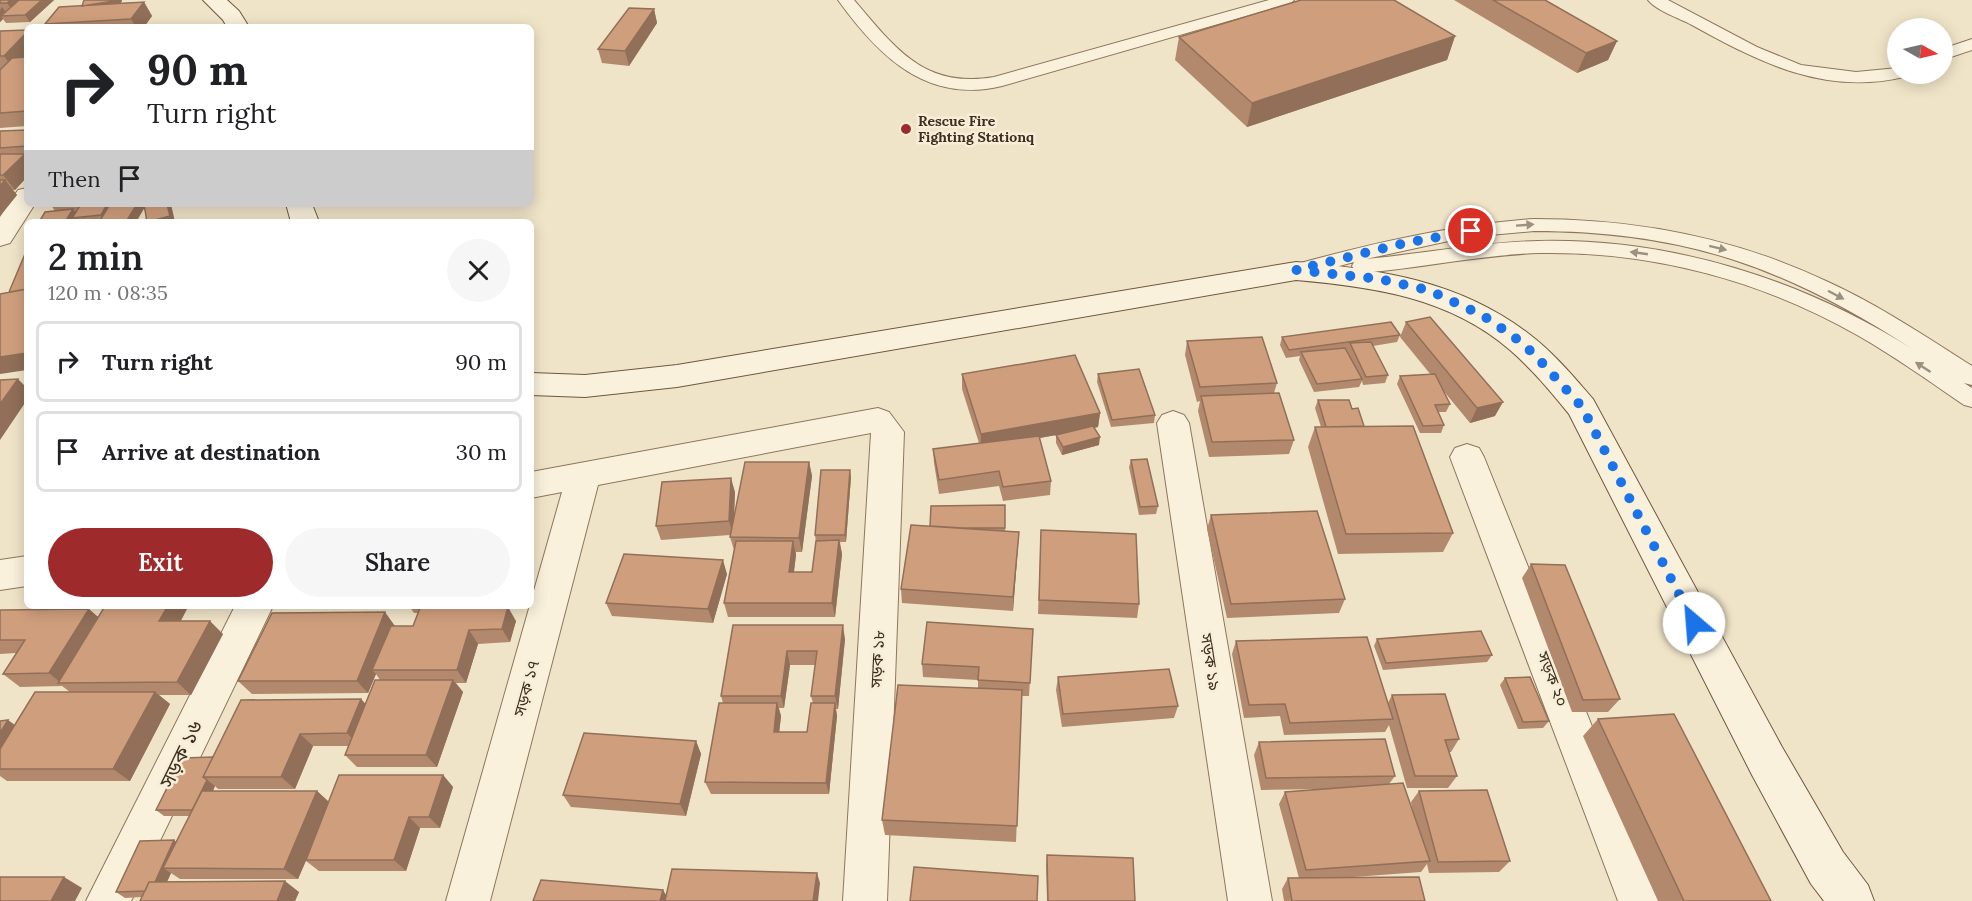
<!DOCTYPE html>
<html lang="en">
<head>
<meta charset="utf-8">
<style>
  :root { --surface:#fff; --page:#f6f6f6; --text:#202124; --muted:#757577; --line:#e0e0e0; --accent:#9e2a2b }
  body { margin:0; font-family:Lora,"Noto Sans Bengali",serif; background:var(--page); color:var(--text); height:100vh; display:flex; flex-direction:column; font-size:22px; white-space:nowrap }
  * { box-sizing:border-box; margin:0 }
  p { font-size:20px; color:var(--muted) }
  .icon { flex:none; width:33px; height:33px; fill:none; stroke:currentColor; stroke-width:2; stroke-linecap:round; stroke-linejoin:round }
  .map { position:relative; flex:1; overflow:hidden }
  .sheet { position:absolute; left:24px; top:219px; width:510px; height:390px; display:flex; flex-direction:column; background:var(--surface); border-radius:9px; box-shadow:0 3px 15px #0003 }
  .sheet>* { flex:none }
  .hud { position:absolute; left:24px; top:24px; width:510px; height:183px; border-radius:9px; box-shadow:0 3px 15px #0003; background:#fff; color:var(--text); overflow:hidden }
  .needle { width:39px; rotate:98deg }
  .buttons { position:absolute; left:1887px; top:18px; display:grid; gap:12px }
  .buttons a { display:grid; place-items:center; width:66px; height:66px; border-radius:50%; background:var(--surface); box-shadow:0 3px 15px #0003; font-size:30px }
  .pin { position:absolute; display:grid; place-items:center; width:51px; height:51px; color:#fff; margin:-26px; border:3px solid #fff; border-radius:50%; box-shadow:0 2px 6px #0007 }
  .me { position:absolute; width:66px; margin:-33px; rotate:333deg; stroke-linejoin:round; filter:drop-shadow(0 0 4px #0008) }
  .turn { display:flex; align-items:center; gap:21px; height:126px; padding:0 24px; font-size:27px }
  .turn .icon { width:78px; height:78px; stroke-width:2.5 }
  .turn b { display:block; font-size:42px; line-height:51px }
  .then { display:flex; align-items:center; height:57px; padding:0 24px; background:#0003; gap:12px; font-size:22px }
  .round { display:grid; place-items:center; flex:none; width:63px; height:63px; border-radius:32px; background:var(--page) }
  .headline { display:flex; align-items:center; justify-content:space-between; height:102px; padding:0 24px }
  h1 { font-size:36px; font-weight:600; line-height:45px }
  .action { display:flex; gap:12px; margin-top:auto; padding:12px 24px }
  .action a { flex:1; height:69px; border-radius:36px; background:var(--accent); color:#fff; font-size:24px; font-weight:600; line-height:69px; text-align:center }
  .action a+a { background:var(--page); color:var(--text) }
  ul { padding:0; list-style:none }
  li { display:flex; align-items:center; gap:18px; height:81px; margin:0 12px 9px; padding:0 12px; border:3px solid var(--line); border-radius:9px }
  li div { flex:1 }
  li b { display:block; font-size:22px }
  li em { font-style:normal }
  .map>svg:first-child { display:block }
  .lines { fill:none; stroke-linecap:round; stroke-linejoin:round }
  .lane-casing { stroke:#8d765c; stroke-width:2 }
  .street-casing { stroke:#8d765c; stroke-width:2 }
  .secondary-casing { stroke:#6f573f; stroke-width:2 }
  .lane { fill:#faf1dc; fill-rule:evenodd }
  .street { fill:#faf1dc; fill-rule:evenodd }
  .secondary { fill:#faf1dc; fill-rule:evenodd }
  .wall { fill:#b2896c; fill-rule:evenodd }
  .shaded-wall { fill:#916f58 }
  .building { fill:#cf9f7d; stroke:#916f58; stroke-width:1.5 }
  .oneway { fill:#9c907e }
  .route { stroke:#1a73e8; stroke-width:10; stroke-dasharray:0 18 }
  .poi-dot { fill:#9e2a2b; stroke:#f7eed8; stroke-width:2 }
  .labels { text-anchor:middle; stroke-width:5; stroke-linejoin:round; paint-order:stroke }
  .far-poi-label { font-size:14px; font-weight:bold; fill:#3d2e20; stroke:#f7eed8; text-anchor:start }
  .street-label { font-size:16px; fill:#3d2e20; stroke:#f7eed8 }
  .near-street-label { font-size:20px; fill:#3d2e20; stroke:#f7eed8 }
</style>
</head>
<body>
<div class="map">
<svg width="1972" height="901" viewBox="0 0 1972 901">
  <rect width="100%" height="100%" fill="#f0e4c8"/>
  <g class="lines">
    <defs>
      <path id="lane" d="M838 0H854C895 48 924 89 994 77L1269 0H1294L1291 3 1002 86C927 104 879 57 838 0Z
        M1648 0H1668L1757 47 1801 65 1856 72 1898 68V74H1906L1904 77C1824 96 1759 62 1692 25 1679 18 1657 11 1648 0Z
        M1972 39V50L1942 60V49Z
        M1534 219C1636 219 1733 237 1826 281 1877 304 1925 336 1972 366V385L1964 383 1972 388V407L1964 405C1929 381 1894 356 1857 335 1761 280 1650 251 1539 253 1479 255 1421 268 1362 273L1355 271 1352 266 1354 262 1296 278 1289 276 1286 271 1289 266C1370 244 1450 225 1534 219ZM1534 231C1686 231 1787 268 1914 350 1802 279 1671 238 1538 241 1481 242 1423 254 1366 259L1467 237Z"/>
      <path id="street" d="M27 188V204H35L10 243 0 246V217L18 190Z
        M878 408 889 412 904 432 887 901H843L871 433 598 485 490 901H446L562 492 531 498V472Z
        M1173 411 1184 415 1189 423 1272 901H1228L1157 423 1162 415Z
        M1467 444 1479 448 1484 457 1662 901H1618L1450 457 1455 448Z
        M27 556V586L0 590V560Z
        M235 606H273L131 901H86Z"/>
      <path id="secondary" d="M203 0H227L239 11 249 27H227L223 20Z
        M286 204H312L319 222H291Z
        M1296 262C1380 269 1460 281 1529 334 1553 352 1573 376 1593 399L1782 747 1843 852 1868 885 1874 901H1824L1811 884 1752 775 1569 414C1551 392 1532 369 1510 350 1449 297 1373 287 1296 280L677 387 585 397 531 395V373L585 375 677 365Z"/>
    </defs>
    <use href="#lane" class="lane-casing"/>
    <use href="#street" class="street-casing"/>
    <use href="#secondary" class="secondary-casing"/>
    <use href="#lane" class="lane"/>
    <use href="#street" class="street"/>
    <use href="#secondary" class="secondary"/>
  </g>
  <path class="wall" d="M0 0H54L30 22 6 23 3 19 0 22Z
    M84 0H122L121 3 144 2 152 16 144 27H47L45 24 82 6Z
    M1454 0H1545L1617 41 1608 60 1577 73Z
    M654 9 657 23 629 66 602 63 598 49Z
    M0 31 26 57H27V126L0 128Z
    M1455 36 1447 60 1247 127 1175 60 1179 37Z
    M27 130V154H25L27 157V177L15 190H13L17 195 0 216V131Z
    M52 204H142L144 208 136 222H39L55 211 51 205Z
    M1406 322 1495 416 1470 423 1442 389 1450 404 1446 412H1438L1444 425 1441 433H1420L1397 384 1400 376 1431 375 1400 337Z
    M1400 335 1397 342 1373 346 1388 375 1385 383 1363 385 1362 381 1359 387 1314 392 1299 360 1300 356 1286 358 1280 345 1282 337Z
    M1187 341 1277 383 1274 393 1294 440 1289 454 1209 457 1198 411 1200 401 1197 402 1185 355Z
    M962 374 1100 413 1098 427 1094 428 1099 445 1062 455 1056 443V435L1063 434 1039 438 1051 481 1050 495 1003 501 999 486 939 494 934 463 933 449 979 443 962 389Z
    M1098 374 1155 415 1154 423 1111 427 1097 382Z
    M1318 400 1352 409 1364 426 1453 533 1443 552 1338 554 1308 447 1315 427H1321L1315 408Z
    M1131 460 1158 506 1156 514 1139 515 1129 467Z
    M809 462 812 476 802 552H796V555L794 572H812L816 543 815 535 851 477 846 542H840L842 554 835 617H728L724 603 734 550 730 537V535L661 540 656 526 735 492 734 519Z
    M1005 505V531L1019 532 1013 611 902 603 901 589 930 526Z
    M1211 515 1345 599 1339 613 1227 618 1207 529Z
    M1041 530 1139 604 1137 618 1038 614Z
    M1531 564 1620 699 1608 712H1572L1522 578Z
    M727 574 713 623 612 616 606 603Z
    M290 606H406L405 608 293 609Z
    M409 606H454L453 608 462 607 461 606H502L501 607 516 621 510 642 478 644 466 683H456L463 692 437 767H357L345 755 348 746H313L295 789H218L215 786 213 791H317L329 802 443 775 453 787 440 828H420L406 871H319L306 861 298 879H180L171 873 167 882 299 892 295 901H140L142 897 125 898 116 892 176 842 189 816H164L156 810 213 757 361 699 365 704 380 680 376 674 368 693 252 694 238 681 395 626H413L418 613H414Z
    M188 607 181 621 223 634 191 695H159L170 704 130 781H7L0 776V721L15 725 70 692 62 686 20 687 3 674 16 653 0 654V610L98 617Z
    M733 625 845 639 838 709H836L837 716 829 794H711L705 782 723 703 721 696ZM790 665H815L811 696 813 703 807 732H779L781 716 779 708H784Z
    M1033 629 1029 696H1022L1016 842 885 835 882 820 978 689V680L923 677 922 664Z
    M1377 639 1492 655 1487 662 1383 670 1374 646Z
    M1236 641 1388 703 1392 695 1459 739 1451 752H1449L1457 776 1448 788H1407L1389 725 1385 732 1284 735 1280 716 1244 718 1232 654Z
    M1058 677 1178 706 1174 718 1062 727 1056 690Z
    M1505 678 1549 721 1543 728 1518 729 1500 685Z
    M1598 719 1771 901H1658L1583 736Z
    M696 741 701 754 686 816 571 807 563 795Z
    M1259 742 1395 776 1389 784 1414 817 1411 802 1419 791 1510 861 1499 872 1429 873 1427 864 1421 872 1340 878 1425 901H1284L1282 889 1288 878H1299L1279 804 1285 792 1329 789 1261 790 1254 755Z
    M1047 855 1135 901H1047L1046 866Z"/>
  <path class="shaded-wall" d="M11 0H23L12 10 7 3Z
    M42 0H54L30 22 25 15Z
    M115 0H122L119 9 82 6Z
    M144 2 152 16 144 27H136L131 19Z
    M2 7 8 15 1 16 3 19 0 22V10Z
    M654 9 657 23 629 66 625 51Z
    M27 32V56L14 70 4 56Z
    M1455 36 1447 60 1247 127 1252 103Z
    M1617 41 1608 60 1577 73 1586 53Z
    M25 154 27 157V177L15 190 3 175Z
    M5 180 17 195 0 216V186Z
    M107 204H117L105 222 101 215Z
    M137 204H142L145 207 136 222H126Z
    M167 204H171L175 222H150Z
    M73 209 79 217 72 218 75 222H65Z
    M27 353V370L0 374V357Z
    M18 379 27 388V400L0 440V404Z
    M1503 402 1495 416 1470 423 1477 408Z
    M1100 413 1098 427 981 449V434Z
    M1100 437 1099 445 1062 455 1063 447Z
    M809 462 812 476 802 552 799 538Z
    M850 470 851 477 846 542 845 535Z
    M731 478 735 492 733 535 729 521Z
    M1019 532 1018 546 1013 611V597Z
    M839 540 842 554 835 617 832 603Z
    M793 541 796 555 792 586 789 572Z
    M723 560 727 574 713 623 708 609Z
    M168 606H187L188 607 173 634 159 621Z
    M508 607 516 621 510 642 502 629Z
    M89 609 104 622 61 683 49 673Z
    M385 612 395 626 378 670H372L376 674 368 693 357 681Z
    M210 621 223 634 191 695 177 682Z
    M843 625 845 639 838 709 835 696Z
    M469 630 478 644 466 683 457 670Z
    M787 651 790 665 784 708 781 696Z
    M453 680 463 692 437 767 426 755Z
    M155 692 170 704 130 781 113 769Z
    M361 699 373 712 359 746 347 733Z
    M777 703 781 716 778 744 774 732Z
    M835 703 837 716 829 794 826 783Z
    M8 720 26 733 0 768V733Z
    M300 734 313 746 295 789 281 777Z
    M696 741 701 754 686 816 680 804Z
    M443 775 453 787 440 828 429 817Z
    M207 780 215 786 201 816 193 810Z
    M317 791 330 803 298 879 284 869Z
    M409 817 420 828 406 871 394 860Z
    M174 840 182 846 163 868 171 873 160 897 151 891Z
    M817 873 820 883 818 901H813Z
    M64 877 82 888 75 901H51Z
    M285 881 299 892 295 901H277Z
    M663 890 669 900V901H660Z"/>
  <path class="building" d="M0 0H11L7 3H0Z
    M19 0H42L25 15 1 16Z
    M84 0H115L114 1 82 6Z
    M1301 0H1394L1455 36 1252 103 1179 37Z
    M1493 0H1545L1617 41 1586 53Z
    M144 2 131 19 45 24 59 7Z
    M629 8 654 9 625 51 598 49Z
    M27 30V32L4 56H0V31Z
    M27 57V111L0 113V70L12 58Z
    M27 130V146L0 148V131Z
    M0 154H25L3 175H0Z
    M0 180H5L0 186Z
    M81 204H107L101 215 72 218Z
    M110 204H137L126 222H99Z
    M144 204H167L170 216 147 222Z
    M73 209 65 222H39L45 212Z
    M25 254H27V289L9 292Z
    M27 289V353L0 357V294Z
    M1430 317 1503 402 1477 408 1406 322Z
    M1391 322 1400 335 1289 350 1282 337Z
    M1262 337 1277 383 1200 387 1187 341Z
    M1371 342 1388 375 1366 377 1350 343Z
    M1345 348 1362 379 1317 384 1301 352Z
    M1075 355 1100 413 981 434 962 374Z
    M1139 369 1155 415 1112 420 1098 374Z
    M1435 374 1450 404 1435 405 1444 425 1423 426 1400 376Z
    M18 379 0 404V380Z
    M1279 393 1294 440 1212 442 1201 396Z
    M1318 400H1349L1352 409 1358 408 1364 426 1326 427Z
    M1093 426 1100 437 1063 447 1056 435Z
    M1413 426 1453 533 1346 534 1315 427Z
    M1039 436 1051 481 1003 487 999 471 939 480 933 449Z
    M1147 459 1158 506 1140 507 1131 460Z
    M745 462H809L799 538 730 537Z
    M821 470H850L845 535H815Z
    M731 478 729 521 656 526 662 482Z
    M1005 505V528H963L930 526 931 506Z
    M1317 511 1345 599 1231 604 1211 515Z
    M911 525 1019 532 1013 597 901 589Z
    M1041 530 1136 534 1139 604 1039 600Z
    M839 540 832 603H724L736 541H793L789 572H812L816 541Z
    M624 554 723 560 708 609 606 603Z
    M1531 564 1565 565 1620 699 1583 700Z
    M105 606H168L159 621H210L177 682 58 683Z
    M508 607 502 629 469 630 457 670H372L391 626H413L420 608Z
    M89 609 49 673 3 674 25 640H0V610Z
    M385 612 357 681H238L272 613Z
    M927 622 1033 629 1030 683 978 680 979 667 922 664Z
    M733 625H843L835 696H811L817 651H787L781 696H721Z
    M1481 631 1492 655 1386 663 1377 639Z
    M1367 637 1393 719 1290 723 1285 704 1249 705 1236 641Z
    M1169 669 1178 706 1063 714 1058 677Z
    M1530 677 1549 721 1523 722 1505 678Z
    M375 680H453L426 755H345Z
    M898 685 1022 690 1017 826 882 820Z
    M35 692H155L113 769H0V749Z
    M1445 694 1459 739 1445 740 1457 776H1415L1392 695Z
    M361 699 347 733 300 734 281 777H203L241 700Z
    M719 703H777L774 732H807L811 703H835L826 783 705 782Z
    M1674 714 1771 901H1684L1598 719Z
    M8 720 0 733V721Z
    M584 733 696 741 680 804 563 795Z
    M1385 739 1395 776 1266 778 1259 742Z
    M213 757 203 777 207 780 192 810H156L182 758Z
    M339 775H443L429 817H409L394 860H306Z
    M1403 783 1430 861 1306 870 1285 792Z
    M1487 790 1510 861 1438 862 1419 791Z
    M202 791H317L284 869 163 868Z
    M174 840 155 882H149L145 891 116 892 140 841Z
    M1047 855 1133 858 1135 901H1048Z
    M914 867 1038 876 1037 901H910Z
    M672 869 817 873 813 901H665Z
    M0 877H64L51 901H0Z
    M1419 877 1425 901H1292L1288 878Z
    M541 880 663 890 660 901H533Z
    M285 881 277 901H140L149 882Z"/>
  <defs><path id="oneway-solid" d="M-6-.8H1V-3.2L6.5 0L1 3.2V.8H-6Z" transform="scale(1.5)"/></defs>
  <g class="oneway">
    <use href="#oneway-solid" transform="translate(1525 225) rotate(-4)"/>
    <use href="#oneway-solid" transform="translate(1718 248) rotate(14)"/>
    <use href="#oneway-solid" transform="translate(1639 253) rotate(-172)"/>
    <use href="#oneway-solid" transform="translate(1836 295) rotate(28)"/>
    <use href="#oneway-solid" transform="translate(1923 367) rotate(-147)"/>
  </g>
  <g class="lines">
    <path class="route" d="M1471 231 1405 243 1296 270 1379 279 1428 290 1482 315 1513 336 1534 354 1582 407 1694 623"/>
  </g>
  <circle class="poi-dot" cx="906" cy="129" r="6"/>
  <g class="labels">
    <g class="far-poi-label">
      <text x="918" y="126">Rescue Fire<tspan x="918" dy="16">Fighting Stationq</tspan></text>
    </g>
    <g class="street-label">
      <text transform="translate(877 659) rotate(-87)" y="6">সড়ক ১৮</text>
      <text transform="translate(1211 662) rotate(81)" y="6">সড়ক ১৯</text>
      <text transform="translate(1553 679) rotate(69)" y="6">সড়ক ২০</text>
      <text transform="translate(526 688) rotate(-75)" y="6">সড়ক ১৭</text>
    </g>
    <g class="near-street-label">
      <text transform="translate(181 754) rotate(-64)" y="7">সড়ক ১৬</text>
    </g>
  </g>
</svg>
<div class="buttons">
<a><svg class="needle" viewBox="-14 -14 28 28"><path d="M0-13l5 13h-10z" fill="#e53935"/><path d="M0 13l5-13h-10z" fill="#757577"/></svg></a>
</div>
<div class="pin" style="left:1471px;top:231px;background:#d93025"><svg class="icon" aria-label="arrive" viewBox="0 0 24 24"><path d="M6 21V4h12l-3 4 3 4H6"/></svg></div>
<svg class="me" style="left:1694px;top:623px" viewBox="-20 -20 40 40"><circle r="19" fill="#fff"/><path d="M0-13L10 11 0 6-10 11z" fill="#1a73e8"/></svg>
<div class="hud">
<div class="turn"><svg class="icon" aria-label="right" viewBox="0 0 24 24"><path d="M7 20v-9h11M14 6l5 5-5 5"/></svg><div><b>90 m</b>Turn right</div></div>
<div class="then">Then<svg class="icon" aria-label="arrive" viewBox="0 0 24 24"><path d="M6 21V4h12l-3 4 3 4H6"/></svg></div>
</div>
<section class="sheet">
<div class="headline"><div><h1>2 min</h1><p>120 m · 08:35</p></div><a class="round"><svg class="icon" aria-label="close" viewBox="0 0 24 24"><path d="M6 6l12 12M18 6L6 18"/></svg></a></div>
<ul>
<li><svg class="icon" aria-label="right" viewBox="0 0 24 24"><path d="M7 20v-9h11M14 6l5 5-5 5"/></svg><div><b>Turn right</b></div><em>90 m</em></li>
<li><svg class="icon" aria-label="arrive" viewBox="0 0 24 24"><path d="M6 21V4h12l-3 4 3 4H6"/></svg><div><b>Arrive at destination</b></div><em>30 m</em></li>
</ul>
<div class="action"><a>Exit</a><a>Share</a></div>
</section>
</div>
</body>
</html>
